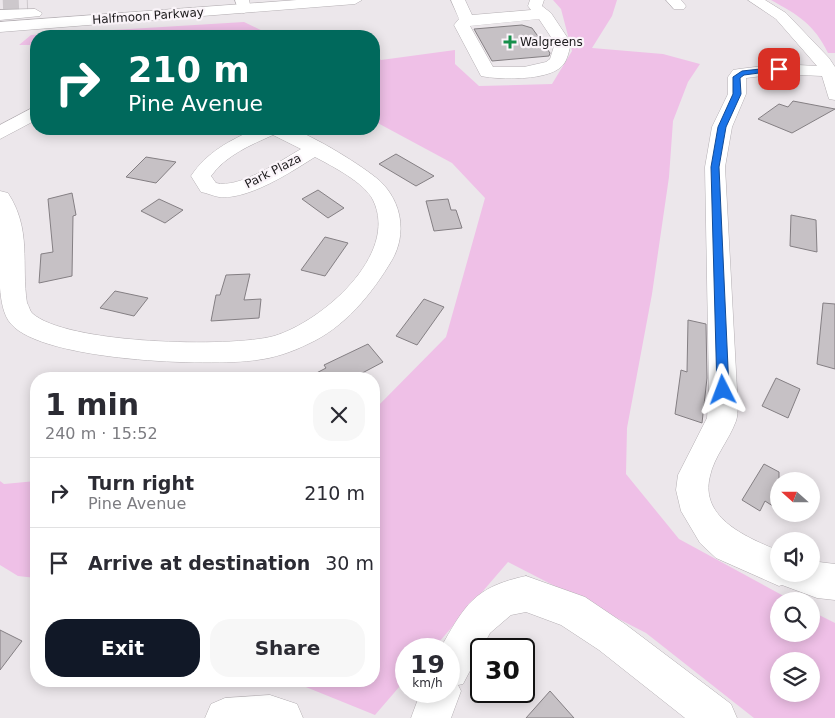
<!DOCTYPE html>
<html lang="en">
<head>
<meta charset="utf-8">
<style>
  :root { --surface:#fff; --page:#f7f7f7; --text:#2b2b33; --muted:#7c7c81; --line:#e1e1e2; --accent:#111827 }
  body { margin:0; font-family:"DejaVu Sans",sans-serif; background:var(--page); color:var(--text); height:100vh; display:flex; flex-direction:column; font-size:19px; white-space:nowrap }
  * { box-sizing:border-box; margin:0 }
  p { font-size:16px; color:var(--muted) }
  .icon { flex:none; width:28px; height:28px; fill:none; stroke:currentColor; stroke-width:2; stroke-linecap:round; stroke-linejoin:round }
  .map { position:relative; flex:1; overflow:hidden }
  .side { position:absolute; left:30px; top:372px; width:350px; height:315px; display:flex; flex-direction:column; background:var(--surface); border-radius:20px; box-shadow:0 2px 12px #0003 }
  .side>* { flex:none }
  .banner { position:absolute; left:30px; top:30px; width:350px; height:105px; border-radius:20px; box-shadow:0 2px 12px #0003; background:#00695c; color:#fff; overflow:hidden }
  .needle { width:32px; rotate:291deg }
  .fabs { position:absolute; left:770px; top:472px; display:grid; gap:10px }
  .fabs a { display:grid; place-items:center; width:50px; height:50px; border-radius:50%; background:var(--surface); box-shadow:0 2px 12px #0003; font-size:25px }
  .speed { position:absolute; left:395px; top:638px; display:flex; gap:10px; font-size:25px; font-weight:700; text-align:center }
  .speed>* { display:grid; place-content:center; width:65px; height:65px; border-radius:50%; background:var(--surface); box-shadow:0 2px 12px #0003; line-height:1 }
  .speed small { font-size:12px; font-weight:400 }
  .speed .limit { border:2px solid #111; border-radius:8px; background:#fff; color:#111 }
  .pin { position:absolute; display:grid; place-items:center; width:42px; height:42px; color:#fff; margin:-21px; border-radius:10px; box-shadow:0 2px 8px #0006 }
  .me { position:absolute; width:55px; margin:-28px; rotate:357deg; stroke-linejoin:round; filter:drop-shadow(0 0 4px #0008) }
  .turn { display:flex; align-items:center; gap:18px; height:105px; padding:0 15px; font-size:22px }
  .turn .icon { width:65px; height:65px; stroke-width:2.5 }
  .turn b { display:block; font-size:35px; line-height:42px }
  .round { display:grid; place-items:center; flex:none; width:52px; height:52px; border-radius:20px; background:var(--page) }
  .summary { display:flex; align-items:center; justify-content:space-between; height:85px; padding:0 15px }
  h1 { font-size:30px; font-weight:800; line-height:38px }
  .action { display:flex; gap:10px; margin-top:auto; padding:10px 15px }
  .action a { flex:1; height:58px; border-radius:20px; background:var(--accent); color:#fff; font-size:20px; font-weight:800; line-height:58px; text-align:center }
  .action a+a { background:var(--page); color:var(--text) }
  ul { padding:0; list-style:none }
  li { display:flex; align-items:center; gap:15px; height:70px; padding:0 15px; border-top:1px solid var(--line) }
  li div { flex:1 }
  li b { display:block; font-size:19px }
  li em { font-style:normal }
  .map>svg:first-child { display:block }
  .green { fill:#efc0e7; fill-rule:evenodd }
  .building { fill:#c6c1c5; stroke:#847f83 }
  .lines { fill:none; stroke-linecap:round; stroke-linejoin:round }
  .minor-tunnel { stroke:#cdc8cc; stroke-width:16; stroke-dasharray:16 8; stroke-linecap:butt }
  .minor-casing { stroke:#b4afb3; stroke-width:1 }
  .major-casing { stroke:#b4afb3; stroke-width:1 }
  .minor { fill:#fff; fill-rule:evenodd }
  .major { fill:#fff; fill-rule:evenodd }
  .route { fill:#1a73e8; stroke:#114b97 }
  .poi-dot { fill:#168f4b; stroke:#faf4f9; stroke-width:2 }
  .labels { text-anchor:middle; stroke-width:4.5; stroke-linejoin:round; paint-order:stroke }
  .far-street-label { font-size:12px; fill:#1c1a1c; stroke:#faf4f9 }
  .far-poi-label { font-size:12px; fill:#1c1a1c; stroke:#faf4f9; text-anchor:start }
</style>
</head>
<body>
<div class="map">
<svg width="835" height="718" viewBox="0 0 835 718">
  <rect width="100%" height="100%" fill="#ece7eb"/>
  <path class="green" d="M553 0H617L612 16 592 48 663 54 700 64 688 82 673 121 669 177 652 294 627 428 626 474 679 539 793 601H779V634H811V611L835 623V718H754L646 633 508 562 433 649H406V679L375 715 291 681H374V410L446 337 485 198 452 163 374 121V54L381 60 455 50V64L479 86 552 84 572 51 561 9ZM779 661H811V694H779Z
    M771 0H835V53H828C814 24 798 15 771 0Z
    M244 22 273 36H36V45H19L31 35Z
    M0 481 4 484 36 481V578L18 576 0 565Z"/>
  <path class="building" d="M522 25 532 28 550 53 549 56 492 61 474 29Z
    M793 101 835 109 792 133 758 119 779 104 788 107Z
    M396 154 434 176 416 186 379 164Z
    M146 157 176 162 156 183 126 177Z
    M318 190 344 208 328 218 302 199Z
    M72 193 76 215 73 216 72 276 39 283 41 254 53 252 48 199Z
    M159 199 183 210 165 223 141 211Z
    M448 199 451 210H456L462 228 434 231 426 201Z
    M791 215 816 220 817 252 790 246Z
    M325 237 348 243 325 276 301 270Z
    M250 274 244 300 261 299 259 318 211 321 216 295H220L226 275Z
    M115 291 148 298 134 316 100 308Z
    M424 299 444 307 417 345 396 336Z
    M823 303 835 304V369L817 364Z
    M688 320 706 324 707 378 702 423 675 414 681 370 687 372Z
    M368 344 383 362 351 379H305L326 368 324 365Z
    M776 378 800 389 788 418 762 406Z
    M764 464 779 472V510L765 501 760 511 742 500Z
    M0 630 22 641 0 670Z
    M550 691 574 718H526Z"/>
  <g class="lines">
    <path class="minor-tunnel" d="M3 7 28 6"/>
    <defs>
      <path id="minor" d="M235 0H249L251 9 244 13 239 12Z
        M451 0H465L472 15 531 10 528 6 530 0H544L542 6 551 13 571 43C569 50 568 59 563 65 550 81 500 80 481 76L454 25 459 19ZM539 19 555 43 550 59 546 62 524 67H493L470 26Z
        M666 0H681L686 6 684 9H674Z
        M748 0H765L786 13 829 58 835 67V100L829 99 822 76 779 74 746 78V94L732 127 725 167 737 390C737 399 739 412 736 421 729 440 714 457 710 476 699 519 749 538 779 551V574H811V561L835 564V600L817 598 782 585 779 586 716 558 700 543 681 511 676 490 678 475 707 418 709 390 705 167 712 127 728 94V77L733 70 739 69 779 64 817 66 776 19Z
        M35 9 42 13 40 16 0 20V10Z
        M36 106V120L0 139V125Z
        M255 129C266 129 282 126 292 129 314 136 363 166 380 181 402 202 407 234 392 260 372 294 344 328 308 344 292 352 274 358 257 360 209 367 43 361 11 324 3 315 1 300 0 288V191L8 193C32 230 21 263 27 303 29 306 30 311 32 313 65 344 231 348 274 336 321 322 400 255 373 200 365 183 332 166 315 157 291 172 249 200 219 197 213 196 207 193 201 192L191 176C207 152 229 141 255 129ZM273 135 301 149C280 161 239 189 216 183L211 176C226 155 251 145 273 135Z
        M526 576 585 597 625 624 731 704 737 718H685L599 650 561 625 526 612 511 615 490 633 463 684 458 685 461 691 451 718H411L421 691H449V649H440C465 605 474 587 526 576Z
        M270 695 297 704 303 718H205L211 704 225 698Z"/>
      <path id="major" d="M297 0H362L355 4 0 32V22Z"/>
    </defs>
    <use href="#minor" class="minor-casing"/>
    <use href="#major" class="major-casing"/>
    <use href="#minor" class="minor"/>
    <use href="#major" class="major"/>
  </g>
  <path class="route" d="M779 67 782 70 744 75 740 78 741 94 726 127 719 167 729 390 723 395 717 390 711 167 718 127 733 94V77L742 71Z"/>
  <path class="poi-dot" d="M507.5 34.5h5v5h5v5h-5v5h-5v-5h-5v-5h5z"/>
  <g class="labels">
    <g class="far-street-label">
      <text transform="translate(148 16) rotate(-4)" y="4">Halfmoon Parkway</text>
      <text transform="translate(273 171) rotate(-27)" y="4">Park Plaza</text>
    </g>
    <g class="far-poi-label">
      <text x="520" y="46">Walgreens</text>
    </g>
  </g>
</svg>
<div class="fabs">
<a><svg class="needle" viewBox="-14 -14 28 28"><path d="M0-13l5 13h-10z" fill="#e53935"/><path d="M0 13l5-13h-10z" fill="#7c7c81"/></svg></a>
<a><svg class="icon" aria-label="sound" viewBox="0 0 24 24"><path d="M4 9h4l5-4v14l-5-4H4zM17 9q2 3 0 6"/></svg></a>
<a><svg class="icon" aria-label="search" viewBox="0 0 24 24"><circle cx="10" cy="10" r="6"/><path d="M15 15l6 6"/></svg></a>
<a><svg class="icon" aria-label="layers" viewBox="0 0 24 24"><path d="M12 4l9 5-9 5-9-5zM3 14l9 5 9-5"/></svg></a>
</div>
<div class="speed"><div>19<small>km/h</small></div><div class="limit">30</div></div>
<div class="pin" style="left:779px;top:69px;background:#d93025"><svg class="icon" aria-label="arrive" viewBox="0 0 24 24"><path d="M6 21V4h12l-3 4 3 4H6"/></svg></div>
<svg class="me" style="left:723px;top:390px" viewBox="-20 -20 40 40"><path d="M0-17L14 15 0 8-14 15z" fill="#1a73e8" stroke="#fff" stroke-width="4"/></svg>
<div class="banner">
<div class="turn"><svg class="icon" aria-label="right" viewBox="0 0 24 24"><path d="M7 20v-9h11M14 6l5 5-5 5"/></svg><div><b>210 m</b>Pine Avenue</div></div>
</div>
<section class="side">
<div class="summary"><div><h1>1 min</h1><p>240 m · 15:52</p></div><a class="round"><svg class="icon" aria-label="close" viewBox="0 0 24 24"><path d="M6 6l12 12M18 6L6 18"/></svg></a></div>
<ul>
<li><svg class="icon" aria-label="right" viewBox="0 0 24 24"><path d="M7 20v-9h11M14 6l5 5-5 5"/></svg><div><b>Turn right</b><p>Pine Avenue</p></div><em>210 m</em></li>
<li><svg class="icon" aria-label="arrive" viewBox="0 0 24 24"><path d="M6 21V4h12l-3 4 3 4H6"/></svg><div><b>Arrive at destination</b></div><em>30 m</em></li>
</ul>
<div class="action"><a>Exit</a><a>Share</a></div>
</section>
</div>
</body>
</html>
